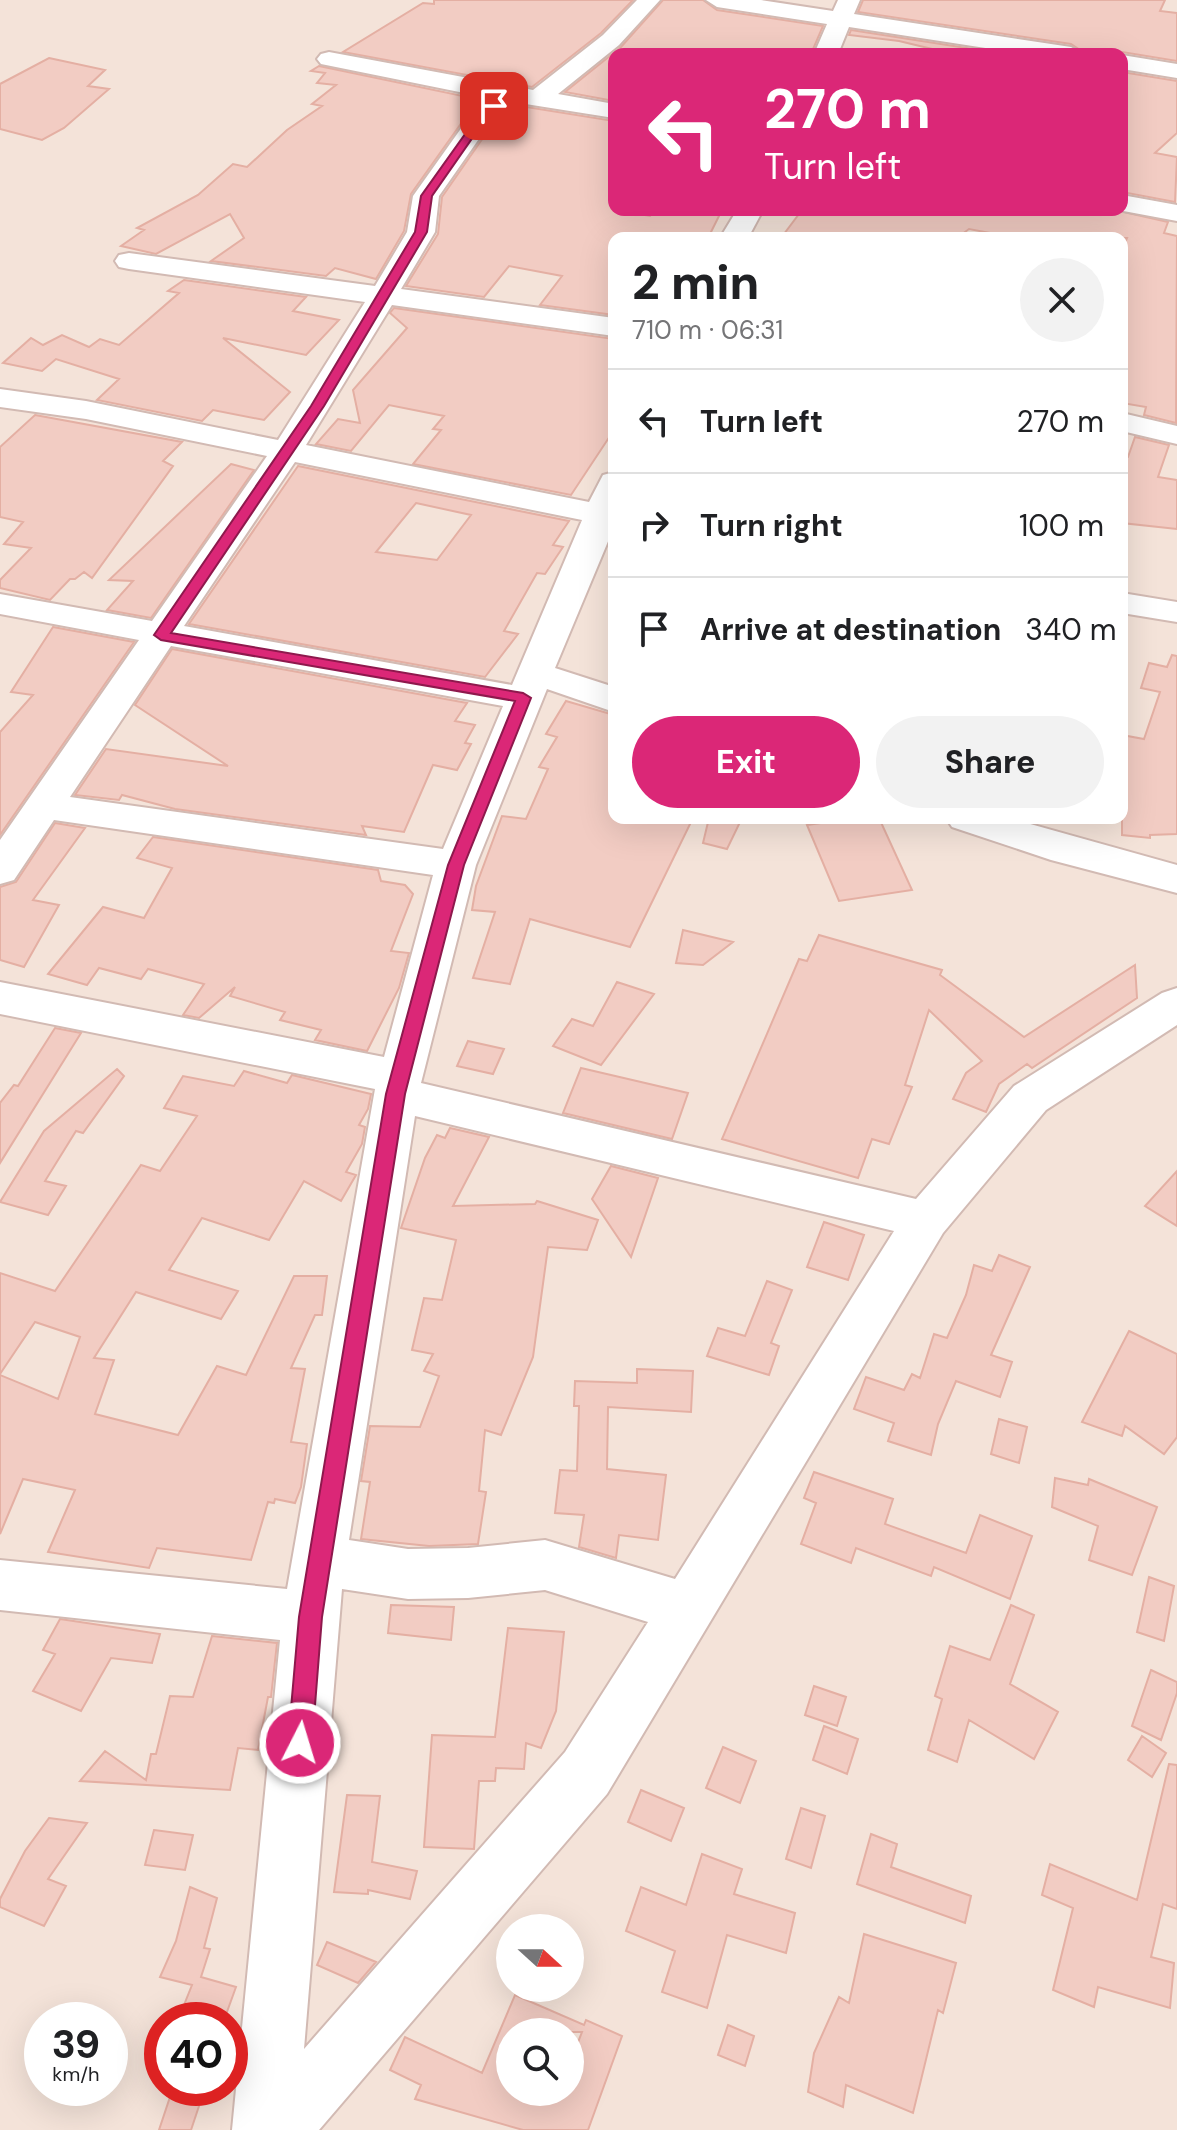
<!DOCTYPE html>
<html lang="en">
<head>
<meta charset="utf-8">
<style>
  :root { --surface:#fff; --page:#f2f2f2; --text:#202124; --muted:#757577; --line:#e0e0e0; --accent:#db2777 }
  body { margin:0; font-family:"DM Sans",sans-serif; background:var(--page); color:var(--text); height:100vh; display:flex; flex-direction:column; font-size:30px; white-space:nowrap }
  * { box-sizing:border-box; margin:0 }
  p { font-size:26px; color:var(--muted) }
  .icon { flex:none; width:44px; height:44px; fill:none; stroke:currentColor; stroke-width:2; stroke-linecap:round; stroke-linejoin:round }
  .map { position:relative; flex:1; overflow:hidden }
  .sheet { position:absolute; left:608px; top:232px; width:520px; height:592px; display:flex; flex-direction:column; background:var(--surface); border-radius:16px; box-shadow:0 8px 32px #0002 }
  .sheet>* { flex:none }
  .top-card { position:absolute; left:608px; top:48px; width:520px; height:168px; border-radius:16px; box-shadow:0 8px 32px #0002; background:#db2777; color:#fff; overflow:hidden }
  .needle { width:52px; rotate:111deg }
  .fabs { position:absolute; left:496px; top:1914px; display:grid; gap:16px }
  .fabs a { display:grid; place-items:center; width:88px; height:88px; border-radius:50%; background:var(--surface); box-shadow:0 8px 32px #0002; font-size:40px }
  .speed { position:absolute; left:24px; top:2002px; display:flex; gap:16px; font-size:40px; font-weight:700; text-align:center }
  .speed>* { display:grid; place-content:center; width:104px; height:104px; border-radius:50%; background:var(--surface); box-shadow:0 8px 32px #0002; line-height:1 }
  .speed small { font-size:20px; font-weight:400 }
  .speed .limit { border:12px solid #d22; background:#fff; color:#111 }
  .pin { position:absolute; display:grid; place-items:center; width:68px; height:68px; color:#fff; margin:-34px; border-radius:16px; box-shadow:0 4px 12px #0006 }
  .me { position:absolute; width:88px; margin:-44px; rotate:5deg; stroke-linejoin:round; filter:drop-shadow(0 0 6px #0008) }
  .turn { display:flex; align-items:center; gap:28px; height:168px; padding:0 24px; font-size:36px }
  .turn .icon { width:104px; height:104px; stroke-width:2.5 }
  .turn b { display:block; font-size:56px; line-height:68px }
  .round { display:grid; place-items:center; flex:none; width:84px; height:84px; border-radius:42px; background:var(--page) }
  .head { display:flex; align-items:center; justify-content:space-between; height:136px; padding:0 24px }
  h1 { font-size:48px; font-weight:800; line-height:60px }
  .button { display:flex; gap:16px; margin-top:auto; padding:16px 24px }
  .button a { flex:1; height:92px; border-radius:48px; background:var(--accent); color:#fff; font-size:32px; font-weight:800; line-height:92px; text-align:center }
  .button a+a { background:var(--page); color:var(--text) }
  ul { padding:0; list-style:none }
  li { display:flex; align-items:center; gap:24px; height:104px; padding:0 24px; border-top:2px solid var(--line) }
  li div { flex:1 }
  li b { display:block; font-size:30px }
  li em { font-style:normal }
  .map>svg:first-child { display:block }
  .residential { fill:#f4e3d9; fill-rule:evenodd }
  .building { fill:#f2ccc3; stroke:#e4afa3; stroke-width:2; fill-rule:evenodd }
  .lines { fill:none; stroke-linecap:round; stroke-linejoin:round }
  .minor-casing { stroke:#d2bab3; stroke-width:4 }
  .minor { fill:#fff; fill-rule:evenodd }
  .route { fill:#db2777; stroke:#8e194d; stroke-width:2 }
</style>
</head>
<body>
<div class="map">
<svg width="1177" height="2130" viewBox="0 0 1177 2130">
  <rect width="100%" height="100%" fill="#fdf2eb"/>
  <path class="residential" d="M0 0H1177V2130H0ZM614 54H1122V210H614ZM614 238H1122V818H614ZM510 1928H570V1988H510ZM42 2020H110V2088H42ZM162 2020H230V2088H162ZM510 2032H570V2092H510Z"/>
  <path class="building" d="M434 0H633L601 33 532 87 343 52 423 3 434 4Z
    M663 0H703L717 10 823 26 811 54H614V101L565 92 621 47Z
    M863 0H1165L1160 11 1177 13V61L1122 52 1086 54 1071 44 858 12Z
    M851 30 1005 54H953L899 41 849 35Z
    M49 58 105 70 88 86 109 89 64 128 42 140 0 129V84Z
    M319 66 482 100 470 111 411 194 404 231 376 279 335 268 326 276 211 261 244 238 230 214 156 254 121 246 144 230 137 228 198 195 233 164 247 167 287 130 322 106 312 104 336 85 317 83 325 73 311 71Z
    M1122 72 1177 81V133L1155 153 1177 157 1175 202 1122 192Z
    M514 105 614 121V210L650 216 655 210H722L708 238H614V315L540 305 562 276 509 266 484 297 406 286 438 234 442 197 492 125Z
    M802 210H1115L1168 222 1164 233 1177 236 1176 423 1144 415 1146 407 1122 403V249L1127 238H1017L969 229 957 238H781Z
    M184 280 306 297 293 311 339 320 306 355 223 338 290 392 264 420 213 410 202 421 97 400 119 379 56 359 42 371 3 363 31 338 43 345 62 335 89 347 100 339 119 345 179 293 168 291Z
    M394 308 614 339V430L571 495 413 464 441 430 433 429 444 416 389 405 351 451 316 444 338 419 360 423 353 390 407 328 390 313Z
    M35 415 182 442 163 461 173 466 92 578 84 572 75 579H70L50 600 0 588V580L31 548 4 544 23 522 0 517V447Z
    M1135 437 1169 445 1158 477 1177 480V529L1122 523V456L1128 457Z
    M231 464 254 470 151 618 107 610 133 581 109 580Z
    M298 466 569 521 553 545 563 547 545 574 537 573 504 631 518 634 485 677 189 624ZM416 503 471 515 437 560 376 552Z
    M53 627 134 642 0 835V732L33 695 11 692Z
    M172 649 467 703 455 721 475 725 465 743 471 744 457 770 433 765 404 832 362 826 366 835 175 809 122 795 119 800 75 795 106 749 228 766 135 705Z
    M1172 655 1177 656V834L1150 835V838L1122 835V735L1144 739 1160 692 1141 688 1149 663 1167 667Z
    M566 701 614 715V818H693L630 947 530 919 510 984 473 978 495 912 472 910 476 886 502 816 526 819 548 769 539 767 557 737 546 734Z
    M709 818H742L727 849 703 843Z
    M855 818H879L912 890 839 901 807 825Z
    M55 823 85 828 33 900 59 905 24 967 0 960V887L16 882Z
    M153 837 378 870 381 881 405 885 413 894 391 951 409 953 399 988 367 1051 315 1040 321 1030 280 1020 285 1012 230 996 235 987 199 1018 183 1015 204 984 148 969 141 979 99 968 87 985 48 974 103 907 144 918 172 868 137 858Z
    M683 930 733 942 703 965 676 963Z
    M819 935 942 970 940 975 1024 1037 1135 965 1137 998 1032 1068 1027 1064 999 1084 986 1112 953 1099 966 1073 982 1061 929 1010 905 1085 912 1087 889 1144 872 1139 858 1178 722 1139 799 959 807 961Z
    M617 982 654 994 601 1065 553 1046 572 1019 593 1026Z
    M55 1028 81 1033 0 1163V1103L14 1085 18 1086Z
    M468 1041 504 1049 493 1074 457 1066Z
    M581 1068 688 1093 672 1139 563 1113Z
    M117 1069 124 1076 83 1133 76 1131 45 1181 66 1186 48 1215 0 1202 44 1131Z
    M244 1071 287 1083 292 1075 371 1094 368 1109 359 1125 365 1127 362 1144 346 1172 356 1175 341 1201 304 1181 269 1240 202 1218 169 1270 238 1291 221 1319 136 1292 94 1358 114 1360 95 1414 178 1435 217 1366 246 1375 294 1276H327L322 1315H315L291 1368 305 1369 291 1442 307 1444 301 1487 295 1503 275 1499 274 1503 268 1502 251 1560 157 1548 149 1568 48 1552 75 1490 23 1479 0 1534V1375L58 1399 80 1337 35 1322 0 1374V1273L55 1291 141 1165 160 1171 197 1116 164 1108 183 1076 234 1086Z
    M450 1128 489 1137 453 1206 535 1204 537 1201 598 1220 587 1250 548 1247 533 1357 501 1435 485 1430 479 1491 486 1492 478 1544 429 1546 361 1539 370 1482 361 1481 370 1426 420 1427 439 1376 424 1371 433 1354 412 1350 424 1298 442 1300 456 1240 401 1228 425 1158 437 1135 445 1138Z
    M611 1166 658 1178 631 1257 592 1199Z
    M1177 1171V1226L1145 1206Z
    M824 1222 864 1235 848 1280 807 1267Z
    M999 1255 1030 1267 991 1355 1012 1362 1000 1397 956 1381 938 1424 931 1455 888 1441 894 1423 854 1409 866 1377 904 1390 912 1374 920 1378 934 1334 947 1338 966 1295 974 1265 992 1271Z
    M767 1281 792 1290 771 1343 779 1346 769 1375 707 1356 718 1328 745 1336Z
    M1129 1331 1177 1354V1437L1164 1454 1125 1426 1122 1436 1082 1422Z
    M637 1369 693 1371 691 1412 608 1407 607 1469 666 1475 658 1540 619 1535 616 1558 579 1547 584 1515 555 1513 560 1470 577 1471 579 1406H574L575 1381 637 1383Z
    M999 1419 1027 1427 1019 1463 991 1454Z
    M814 1472 893 1499 885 1524 966 1553 980 1515 1032 1536 1010 1599 934 1567 931 1576 856 1548 851 1563 801 1544 816 1503 804 1498Z
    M1055 1478 1088 1485 1089 1479 1157 1507 1132 1575 1089 1560 1098 1526 1052 1507Z
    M1149 1577 1174 1586 1164 1641 1137 1632Z
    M391 1605 454 1607 451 1640 388 1633Z
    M1011 1605 1034 1615 1010 1684 1058 1712 1034 1759 969 1720 957 1762 928 1750 942 1699 935 1696 950 1646 990 1660Z
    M60 1619 160 1634 152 1663 111 1658 81 1711 33 1691 55 1654 43 1650Z
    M508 1628 564 1632 556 1711 541 1748 526 1743 524 1769 496 1768 495 1781H479L474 1849 424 1847 432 1735 495 1737Z
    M212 1636 277 1643 271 1697H268L258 1750 238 1748 230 1790 80 1781 105 1751 146 1780 151 1754H156L170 1696 193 1697Z
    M1151 1670 1177 1682V1693L1161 1740 1132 1726Z
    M814 1686 846 1697 837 1726 805 1715Z
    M824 1726 858 1739 847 1774 813 1760Z
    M1142 1736 1166 1753 1152 1777 1128 1760Z
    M723 1747 756 1761 740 1803 706 1788Z
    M1169 1764 1177 1765V1909L1163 1904 1151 1957 1174 1963 1170 2008 1098 1987 1094 2007 1053 1990 1073 1908 1042 1895 1050 1864 1137 1900Z
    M641 1790 684 1808 671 1841 628 1822Z
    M347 1795 380 1796 372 1862 417 1871 410 1899 368 1890V1894L334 1892Z
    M801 1808 825 1816 811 1868 786 1859Z
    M49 1818 87 1823 48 1879 66 1886 44 1926 0 1907V1899L25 1851Z
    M154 1830 193 1835 185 1870 145 1865Z
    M871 1834 897 1844 891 1867 971 1896 965 1923 857 1884Z
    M702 1854 742 1869 734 1894 795 1913 786 1953 727 1935 707 2008 662 1992 675 1951 626 1931 641 1887 686 1905Z
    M190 1887 217 1898 204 1948 210 1949 201 1977 236 1987 224 2020H178L192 1985 160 1977 176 1941Z
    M864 1934 956 1963 943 2013 938 2010 913 2113 846 2085 843 2107 808 2092 814 2053 839 1997 849 2003Z
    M327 1942 376 1962 358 1983 317 1965Z
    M515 1995 584 2025 586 2020 622 2036 588 2130H523L415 2099 421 2085 390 2070 405 2037 482 2073ZM510 2032H582L570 2063V2092H510Z
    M728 2025 754 2036 745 2066 718 2055Z
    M173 2088H205L191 2130H159Z"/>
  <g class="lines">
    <defs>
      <path id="minor" d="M637 0H660L619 45 558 94 614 104V118L513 102 490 123 439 196 435 232 401 289 614 318V336L392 305 306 445 589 502 603 475 614 472V527L555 668 614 687V712L547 689 476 865 421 1083 916 1199 1014 1086 1162 993 1177 988V1025L1046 1110 943 1233 607 1794 319 2130H232L280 1640 0 1610V1560L287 1589 375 1089 0 1014V982L384 1057 433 875 54 820 14 880 0 884V840L139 640 0 614V594L152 621 267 456 86 419 0 407V389L86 401 278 440 365 302 129 269 119 267 115 261 119 255 129 253 375 286 407 232 413 196 472 113 489 98 321 64 317 59 321 54 329 52 533 90 603 35ZM295 462 582 520 512 685 184 626ZM171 646 503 706 443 849 70 797ZM415 1116 894 1231 675 1579 545 1540 468 1548 408 1549 349 1540ZM342 1589 408 1599 468 1598 545 1590 648 1622 565 1752 304 2049Z
        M706 0H761L833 11 838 0H860L854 14 1071 47 1083 54H1025L849 27 838 54H814L827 24 717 7Z
        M1122 55 1177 64V78L1122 69Z
        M1122 195 1177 205V221L1118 210H1122Z
        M737 210H763L748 238H720Z
        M1122 413 1177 426V444L1122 431Z
        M1122 593 1177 602V622L1122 613Z
        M946 818H1009L1177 865V893L1051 860 952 827Z"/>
    </defs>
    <use href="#minor" class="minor-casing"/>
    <use href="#minor" class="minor"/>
  </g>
  <path class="route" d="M491 104 499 106 485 120 432 196 427 232 324 406 171 633 523 693 531 698 464 865 405 1094 322 1617 312 1743 309 1752 300 1755 292 1752 288 1743 299 1617 386 1094 448 865 515 701 161 640 154 635 311 406 415 232 421 196 478 116Z"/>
</svg>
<div class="fabs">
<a><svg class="needle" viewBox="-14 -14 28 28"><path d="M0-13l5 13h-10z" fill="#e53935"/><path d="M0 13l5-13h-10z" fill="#757577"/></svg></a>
<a><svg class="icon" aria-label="search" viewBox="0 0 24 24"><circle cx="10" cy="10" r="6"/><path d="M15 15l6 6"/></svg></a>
</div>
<div class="speed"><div>39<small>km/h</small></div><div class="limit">40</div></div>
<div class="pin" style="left:494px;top:106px;background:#d93025"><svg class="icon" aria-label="arrive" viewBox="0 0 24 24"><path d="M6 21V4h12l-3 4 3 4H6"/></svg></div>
<svg class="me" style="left:300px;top:1743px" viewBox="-20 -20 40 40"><circle r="17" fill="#db2777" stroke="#fff" stroke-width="3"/><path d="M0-11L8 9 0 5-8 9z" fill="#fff"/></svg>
<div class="top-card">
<div class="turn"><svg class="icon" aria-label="left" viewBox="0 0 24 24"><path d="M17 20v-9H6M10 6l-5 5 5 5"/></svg><div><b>270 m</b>Turn left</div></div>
</div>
<section class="sheet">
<div class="head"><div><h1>2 min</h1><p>710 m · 06:31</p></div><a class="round"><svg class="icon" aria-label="close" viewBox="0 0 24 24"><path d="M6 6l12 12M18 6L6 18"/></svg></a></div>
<ul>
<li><svg class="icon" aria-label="left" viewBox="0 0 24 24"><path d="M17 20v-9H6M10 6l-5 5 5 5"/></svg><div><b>Turn left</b></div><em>270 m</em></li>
<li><svg class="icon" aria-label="right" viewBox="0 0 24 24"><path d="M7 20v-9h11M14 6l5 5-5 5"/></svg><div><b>Turn right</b></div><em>100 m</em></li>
<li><svg class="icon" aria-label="arrive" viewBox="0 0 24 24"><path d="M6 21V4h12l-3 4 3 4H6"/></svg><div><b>Arrive at destination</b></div><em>340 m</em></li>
</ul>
<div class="button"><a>Exit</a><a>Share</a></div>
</section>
</div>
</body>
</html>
